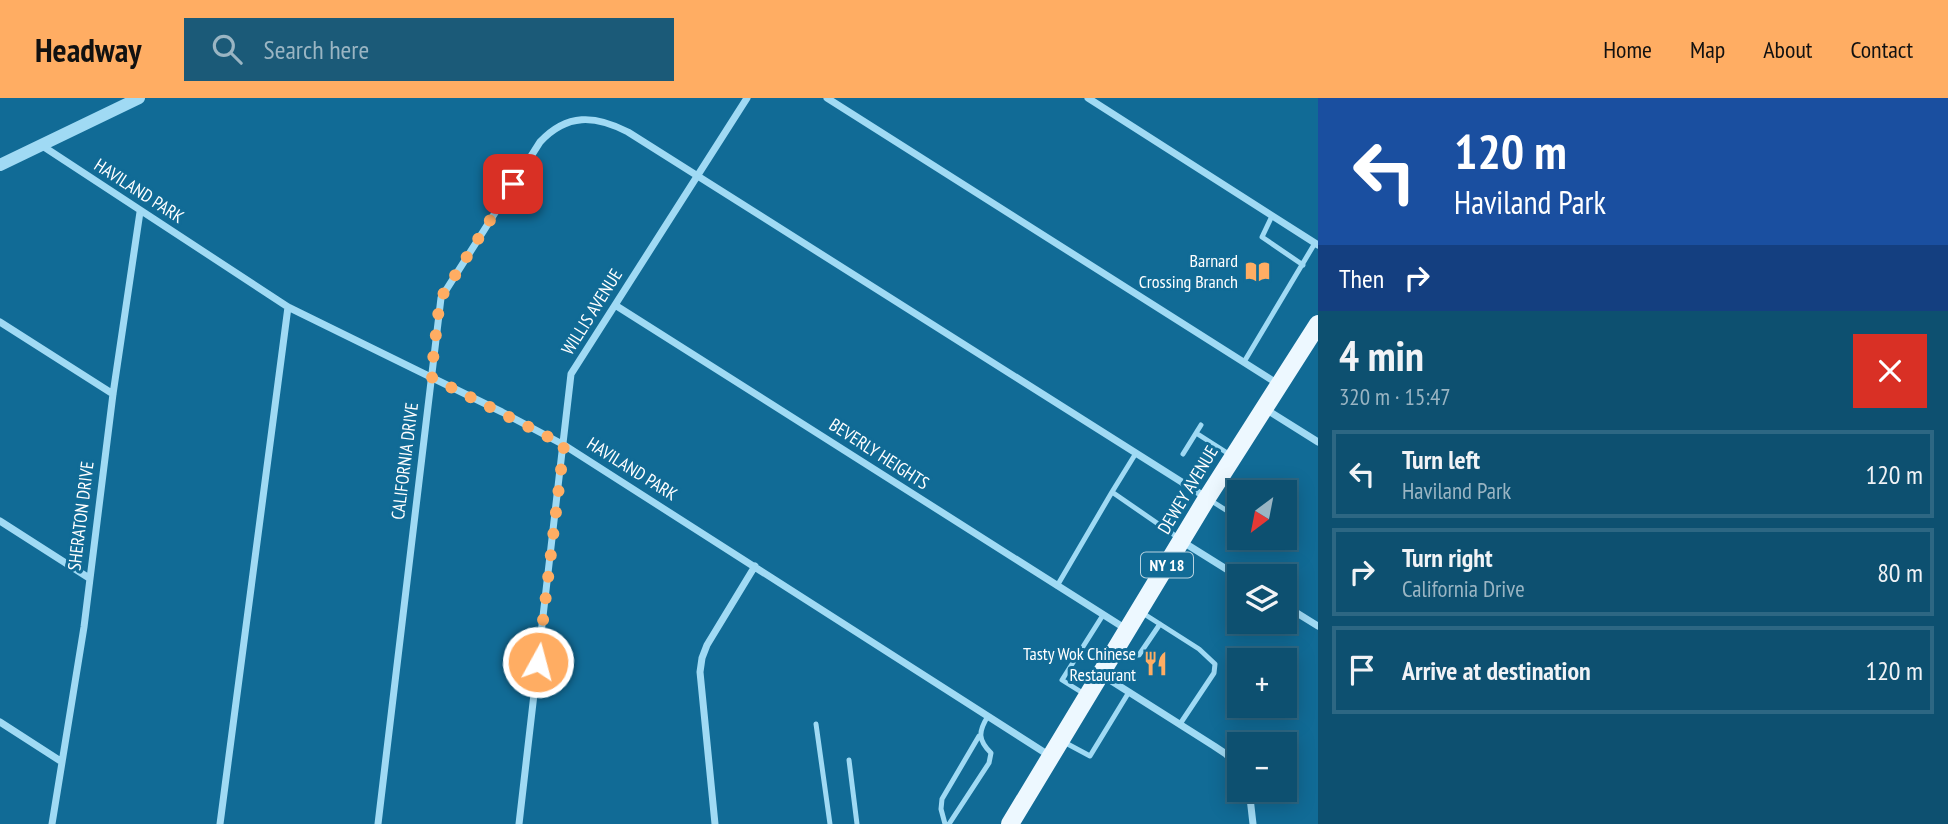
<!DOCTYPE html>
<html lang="en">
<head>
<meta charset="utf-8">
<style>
  :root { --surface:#0d5070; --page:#1b5a78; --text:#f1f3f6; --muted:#9ab5c3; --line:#2d6783; --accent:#ffad63 }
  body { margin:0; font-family:"PT Sans Narrow",sans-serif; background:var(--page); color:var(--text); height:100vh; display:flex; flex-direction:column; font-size:26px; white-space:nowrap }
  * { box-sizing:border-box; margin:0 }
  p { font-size:23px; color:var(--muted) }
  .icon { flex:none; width:38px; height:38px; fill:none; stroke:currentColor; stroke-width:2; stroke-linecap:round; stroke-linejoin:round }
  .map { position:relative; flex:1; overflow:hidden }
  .details { display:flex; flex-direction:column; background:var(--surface); width:630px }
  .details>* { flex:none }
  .top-card { background:#1a4fa0; color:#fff; overflow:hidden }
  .needle { width:46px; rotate:212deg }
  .controls { position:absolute; left:1227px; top:382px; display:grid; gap:14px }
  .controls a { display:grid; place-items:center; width:70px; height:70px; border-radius:0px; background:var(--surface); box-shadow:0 4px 18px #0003,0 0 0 2px var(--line); font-size:35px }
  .pin { position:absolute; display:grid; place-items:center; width:60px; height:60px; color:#fff; margin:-30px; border-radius:14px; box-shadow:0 4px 10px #0006 }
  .me { position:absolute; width:77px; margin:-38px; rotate:7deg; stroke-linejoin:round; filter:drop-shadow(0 0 5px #0008) }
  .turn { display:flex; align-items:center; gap:24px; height:147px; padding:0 21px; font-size:32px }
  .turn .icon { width:91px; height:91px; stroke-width:2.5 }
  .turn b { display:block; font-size:49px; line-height:60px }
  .then { display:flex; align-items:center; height:66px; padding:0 21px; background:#0003; gap:14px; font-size:26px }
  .round { display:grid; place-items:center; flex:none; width:74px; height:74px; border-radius:0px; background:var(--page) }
  .head { display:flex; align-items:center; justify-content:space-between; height:119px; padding:0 21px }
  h1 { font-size:42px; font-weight:600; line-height:52px }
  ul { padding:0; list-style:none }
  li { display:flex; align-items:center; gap:21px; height:88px; margin:0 14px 10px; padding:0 7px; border:4px solid var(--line); border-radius:0px }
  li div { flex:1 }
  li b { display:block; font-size:26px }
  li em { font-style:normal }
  header { display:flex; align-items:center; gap:42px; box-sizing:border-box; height:98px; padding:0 35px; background:var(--accent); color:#111 }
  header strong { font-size:33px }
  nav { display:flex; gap:38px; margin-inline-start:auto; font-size:24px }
  .search { width:490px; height:63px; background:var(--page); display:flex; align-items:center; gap:18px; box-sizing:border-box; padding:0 24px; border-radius:0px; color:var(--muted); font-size:26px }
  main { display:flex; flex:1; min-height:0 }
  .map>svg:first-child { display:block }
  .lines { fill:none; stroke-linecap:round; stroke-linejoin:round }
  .service { stroke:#a0daf4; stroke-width:5 }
  .minor { stroke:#a0daf4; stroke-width:7 }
  .tertiary { stroke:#a0daf4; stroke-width:12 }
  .primary { stroke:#edf8ff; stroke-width:18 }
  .route { stroke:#ffad63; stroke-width:12; stroke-dasharray:0 21.6 }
  .labels { text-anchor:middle; stroke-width:6; stroke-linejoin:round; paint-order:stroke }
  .shield { fill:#116b96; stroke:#b8d3e0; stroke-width:2 }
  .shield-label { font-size:16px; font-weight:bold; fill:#fff }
  .street-label { font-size:18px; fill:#fff; stroke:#116b96 }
  .poi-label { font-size:18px; fill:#fff; stroke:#116b96; text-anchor:end }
</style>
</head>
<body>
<header>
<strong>Headway</strong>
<div class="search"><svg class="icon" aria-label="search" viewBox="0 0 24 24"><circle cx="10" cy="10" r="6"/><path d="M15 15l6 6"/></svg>Search here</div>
<nav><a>Home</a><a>Map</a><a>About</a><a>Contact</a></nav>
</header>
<main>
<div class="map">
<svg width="1318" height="726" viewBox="0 0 1318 726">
  <rect width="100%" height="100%" fill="#116b96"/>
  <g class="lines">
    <path class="service" d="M1272 118 1262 139 1303 167
      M1244 264 1315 145
      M1196 335 1232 358
      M1136 355 1112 394 1180 441
      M1183 356 1201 327
      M1210 402 1229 414 1235 427 1239 429
      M1254 439 1265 446
      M1057 488 1112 394
      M1141 514 1199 551 1215 566 1214 575 1180 626
      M1119 550 1131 557H1139L1160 526
      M1086 597 1062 582 1103 517
      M816 626 830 726
      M1062 643 1090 658 1129 594
      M849 662 857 726
      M945 726 941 711 942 701 979 638
      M949 726 989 665 991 655C978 642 978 634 988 618"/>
    <path class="minor" d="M827 0 1278 286
      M1088 0 1318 147
      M41 47 288 209 502 314 564 347 1050 658
      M615 207 1126 531
      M0 224 113 296
      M1264 310 1318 344
      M0 423 89 480
      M1183 444 1239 479
      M1284 507 1318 528
      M1102 577 1214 648 1226 656 1239 671
      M0 624 62 664
      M1249 691 1253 726
      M52 726 84 529 113 296 140 114
      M220 726 288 209
      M378 726 441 200 540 44C567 15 595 17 628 34L1207 400
      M519 726 571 276 747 0
      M715 726 700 574 702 560 707 547 755 468"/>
    <path class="tertiary" d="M0 67 139 0"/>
    <path class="primary" d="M1010 726 1207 400 1318 226"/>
  </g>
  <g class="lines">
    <path class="route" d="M513 86 440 201 431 279 564 347 538 564"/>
  </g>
  <defs>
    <symbol id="library-bare" viewBox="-9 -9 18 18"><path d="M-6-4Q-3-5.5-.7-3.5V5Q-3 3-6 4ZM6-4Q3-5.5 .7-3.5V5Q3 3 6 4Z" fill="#ffad63" stroke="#116b96" stroke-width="2.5" paint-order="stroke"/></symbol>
    <symbol id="restaurant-bare" viewBox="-9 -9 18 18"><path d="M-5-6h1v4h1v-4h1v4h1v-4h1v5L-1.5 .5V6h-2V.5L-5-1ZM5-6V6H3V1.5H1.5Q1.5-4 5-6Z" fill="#ffad63" stroke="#116b96" stroke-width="2.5" paint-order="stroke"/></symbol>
  </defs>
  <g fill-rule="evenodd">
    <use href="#library-bare" x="1240" y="156" width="35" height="35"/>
    <use href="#restaurant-bare" x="1138" y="548" width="35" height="35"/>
  </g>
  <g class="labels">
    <rect class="shield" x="1141" y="454.5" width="52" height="25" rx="5"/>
    <g class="shield-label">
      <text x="1167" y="473">NY 18</text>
    </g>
    <g class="street-label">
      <text transform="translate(139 93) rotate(33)" y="6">HAVILAND PARK</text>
      <text transform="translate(592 214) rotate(-58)" y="6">WILLIS AVENUE</text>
      <text transform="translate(879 356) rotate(33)" y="6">BEVERLY HEIGHTS</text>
      <text transform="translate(405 363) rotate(-83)" y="6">CALIFORNIA DRIVE</text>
      <text transform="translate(632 371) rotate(32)" y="6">HAVILAND PARK</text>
      <text transform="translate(1188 392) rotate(-59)" y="6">DEWEY AVENUE</text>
      <text transform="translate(81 418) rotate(-83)" y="6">SHERATON DRIVE</text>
    </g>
    <g class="poi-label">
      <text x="1238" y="169">Barnard<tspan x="1238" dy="21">Crossing Branch</tspan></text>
      <text x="1136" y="562">Tasty Wok Chinese<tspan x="1136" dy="21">Restaurant</tspan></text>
    </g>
  </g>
</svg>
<div class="controls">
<a><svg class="needle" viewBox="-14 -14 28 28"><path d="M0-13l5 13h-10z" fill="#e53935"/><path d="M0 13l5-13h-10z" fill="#9ab5c3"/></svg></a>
<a><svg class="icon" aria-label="layers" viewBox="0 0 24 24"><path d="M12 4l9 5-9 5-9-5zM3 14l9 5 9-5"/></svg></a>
<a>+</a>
<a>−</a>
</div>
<div class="pin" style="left:513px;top:86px;background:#d93025"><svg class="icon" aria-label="arrive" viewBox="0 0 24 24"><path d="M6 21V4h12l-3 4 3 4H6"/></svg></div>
<svg class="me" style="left:538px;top:564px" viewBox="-20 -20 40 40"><circle r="17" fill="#ffad63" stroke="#fff" stroke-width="3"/><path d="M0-11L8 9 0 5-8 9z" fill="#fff"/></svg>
</div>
<section class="details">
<div class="top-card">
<div class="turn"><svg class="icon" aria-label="left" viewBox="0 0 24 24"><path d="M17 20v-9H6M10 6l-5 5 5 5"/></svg><div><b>120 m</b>Haviland Park</div></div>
<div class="then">Then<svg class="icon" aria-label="right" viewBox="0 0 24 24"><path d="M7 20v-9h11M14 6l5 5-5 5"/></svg></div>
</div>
<div class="head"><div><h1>4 min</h1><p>320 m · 15:47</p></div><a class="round" style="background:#d93025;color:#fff"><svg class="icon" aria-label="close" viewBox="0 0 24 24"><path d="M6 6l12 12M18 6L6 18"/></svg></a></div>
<ul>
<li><svg class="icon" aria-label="left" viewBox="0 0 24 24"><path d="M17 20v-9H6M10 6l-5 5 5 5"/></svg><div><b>Turn left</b><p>Haviland Park</p></div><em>120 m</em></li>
<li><svg class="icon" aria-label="right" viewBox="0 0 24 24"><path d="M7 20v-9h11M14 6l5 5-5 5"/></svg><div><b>Turn right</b><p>California Drive</p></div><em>80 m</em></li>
<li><svg class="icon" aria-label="arrive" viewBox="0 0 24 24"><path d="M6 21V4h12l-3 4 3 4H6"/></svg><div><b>Arrive at destination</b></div><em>120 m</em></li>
</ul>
</section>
</main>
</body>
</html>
